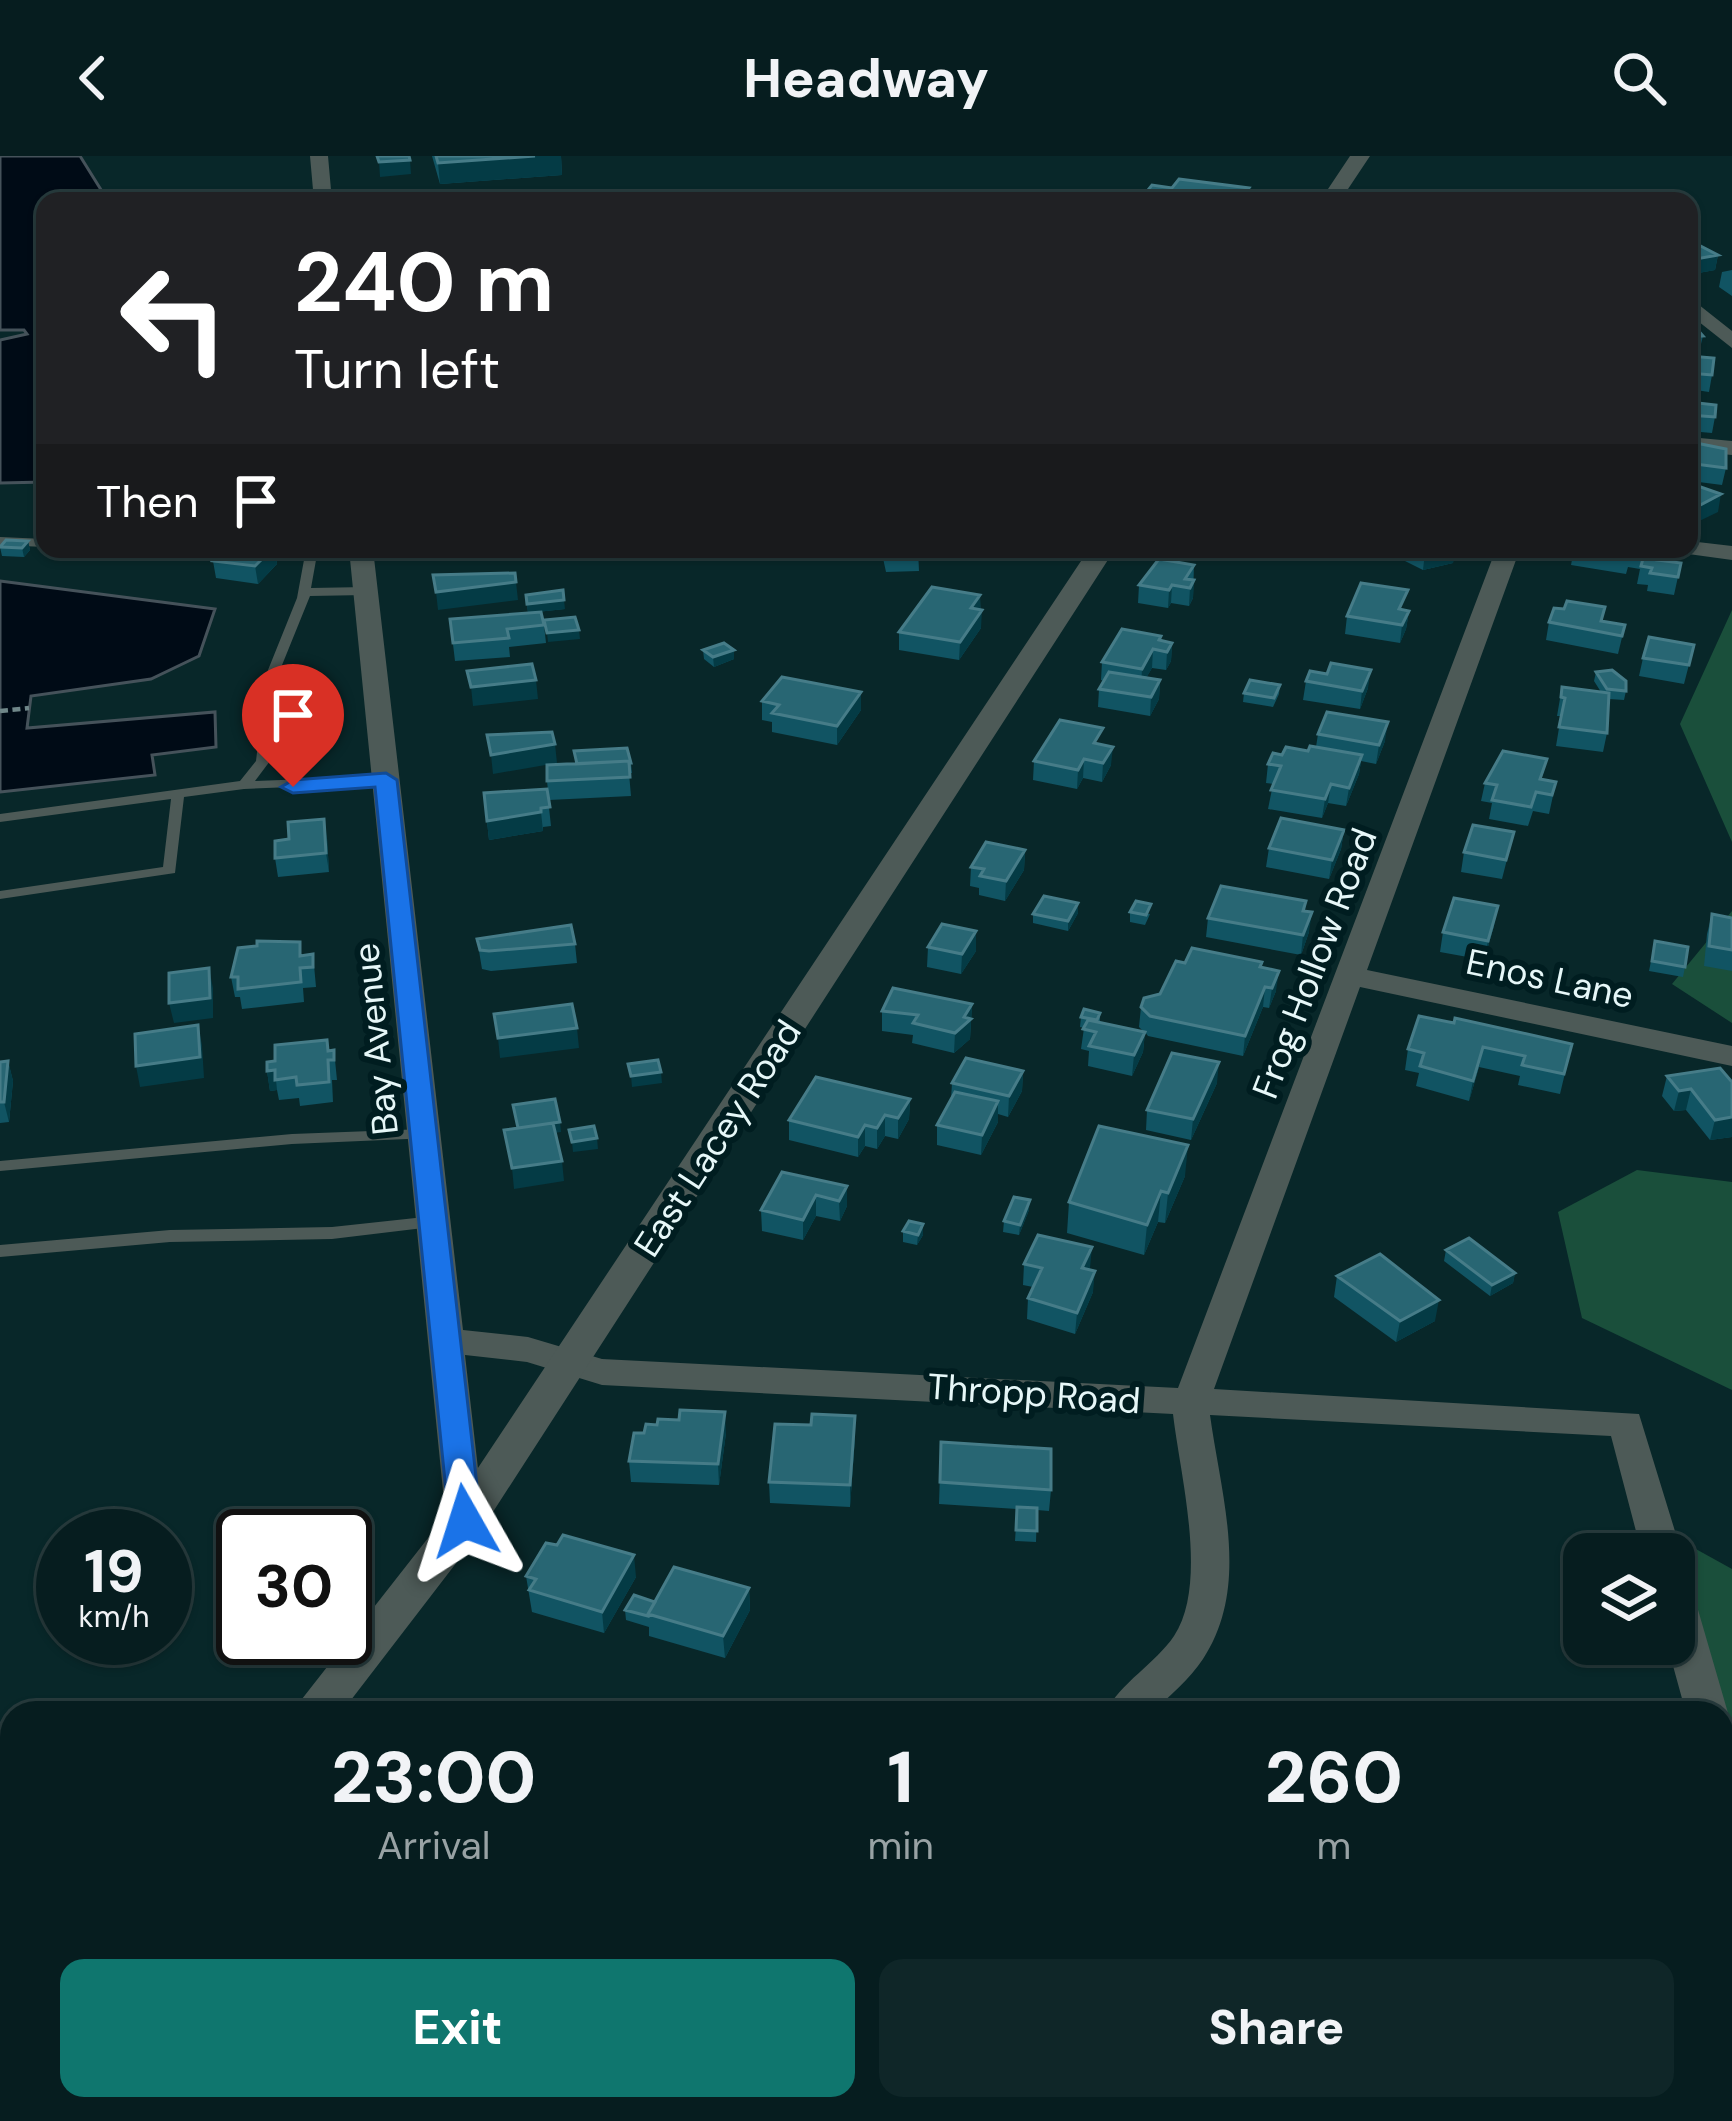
<!DOCTYPE html>
<html lang="en">
<head>
<meta charset="utf-8">
<style>
  :root { --surface:#061d1f; --page:#0f2628; --text:#f1f3f6; --muted:#98a2a4; --line:#273b3d; --accent:#0f766e }
  body { margin:0; font-family:"DM Sans",sans-serif; background:var(--page); color:var(--text); height:100vh; display:flex; flex-direction:column; font-size:45px; white-space:nowrap }
  * { box-sizing:border-box; margin:0 }
  p { font-size:39px; color:var(--muted) }
  .icon { flex:none; width:66px; height:66px; fill:none; stroke:currentColor; stroke-width:2; stroke-linecap:round; stroke-linejoin:round }
  .map { position:relative; flex:1; overflow:hidden }
  .drawer { position:absolute; left:0px; top:1545px; width:1734px; height:420px; display:flex; flex-direction:column; background:var(--surface); border-radius:36px 36px 0 0; box-shadow:0 3px 9px #0004,0 0 0 3px var(--line) }
  .drawer>* { flex:none }
  .guide { position:absolute; left:36px; top:36px; width:1662px; height:366px; border-radius:24px; box-shadow:0 3px 9px #0004,0 0 0 3px var(--line); background:#202124; color:#fff; overflow:hidden }
  .controls { position:absolute; left:1563px; top:1377px; display:grid; gap:24px }
  .controls a { display:grid; place-items:center; width:132px; height:132px; border-radius:24px; background:var(--surface); box-shadow:0 3px 9px #0004,0 0 0 3px var(--line); font-size:60px }
  .speed { position:absolute; left:36px; top:1353px; display:flex; gap:24px; font-size:60px; font-weight:700; text-align:center }
  .speed>* { display:grid; place-content:center; width:156px; height:156px; border-radius:50%; background:var(--surface); box-shadow:0 3px 9px #0004,0 0 0 3px var(--line); line-height:1 }
  .speed small { font-size:30px; font-weight:400 }
  .speed .limit { border:6px solid #111; border-radius:18px; background:#fff; color:#111 }
  .pin { position:absolute; display:grid; place-items:center; width:102px; height:102px; color:#fff; margin:-123px -51px; border-radius:50% 50% 50% 0; rotate:-45deg; box-shadow:0 0 12px #0007 }
  .pin .icon { rotate:45deg }
  .me { position:absolute; width:132px; margin:-66px; rotate:354deg; stroke-linejoin:round; filter:drop-shadow(0 0 9px #0008) }
  .turn { display:flex; align-items:center; gap:42px; height:252px; padding:0 60px; font-size:54px }
  .turn .icon { width:156px; height:156px; stroke-width:2.5 }
  .turn b { display:block; font-size:84px; line-height:102px }
  .then { display:flex; align-items:center; height:114px; padding:0 60px; background:#0003; gap:24px; font-size:45px }
  .eta { display:flex; justify-content:space-evenly; align-items:center; height:204px; text-align:center }
  .eta b { font-size:72px; font-weight:800; line-height:84px }
  .button { display:flex; gap:24px; margin-top:auto; padding:24px 60px }
  .button a { flex:1; height:138px; border-radius:24px; background:var(--accent); color:#fff; font-size:48px; font-weight:800; line-height:138px; text-align:center }
  .button a+a { background:var(--page); color:var(--text) }
  header { display:flex; justify-content:space-between; align-items:center; height:156px; padding:0 60px; background:var(--surface); font-size:54px; font-weight:800 }
  .map>svg:first-child { display:block }
  .green { fill:#1a4f3b }
  .water { fill:#000b16; stroke:#45525a; stroke-width:3 }
  .lines { fill:none; stroke-linecap:round; stroke-linejoin:round }
  .path { stroke:#6f8789; stroke-width:4.5; stroke-dasharray:8 4.5; stroke-linecap:butt }
  .service { fill:#4d5a57; fill-rule:evenodd }
  .minor { fill:#4d5a57; fill-rule:evenodd }
  .tertiary { fill:#4d5a57; fill-rule:evenodd }
  .wall { fill:#115463 }
  .shaded-wall { fill:#043b45 }
  .building { fill:#286673; stroke:#467c88; stroke-width:3 }
  .route { fill:#1a73e8; stroke:#114b97; stroke-width:3 }
  .labels { text-anchor:middle; stroke-width:12; stroke-linejoin:round; paint-order:stroke }
  .street-label { font-size:36px; fill:#e6f7f8; stroke:#001d20 }
</style>
</head>
<body>
<header><svg class="icon" aria-label="back" viewBox="0 0 24 24"><path d="M15 5l-7 7 7 7"/></svg>Headway<svg class="icon" aria-label="search" viewBox="0 0 24 24"><circle cx="10" cy="10" r="6"/><path d="M15 15l6 6"/></svg></header>
<div class="map">
<svg width="1732" height="1965" viewBox="0 0 1732 1965">
  <rect width="100%" height="100%" fill="#082729"/>
  <path class="green" d="M1732 454V686L1680 568Z
    M1732 755V867L1672 828Z
    M1637 1014 1732 1026V1234L1582 1162 1558 1056Z
    M1656 1371 1732 1413V1619L1722 1618V1557L1674 1442V1398Z"/>
  <path class="water" d="M0 0H80L108 45H45V326L0 327V184L27 178 24 174H0Z
    M0 425 215 453 199 500 151 523 31 540 27 572 215 556 216 591 152 599 155 619 0 636Z"/>
  <g class="lines">
    <path class="path" d="M0 555 29 552"/>
    <path class="service" d="M0 381 45 383V391L0 389Z
      M306 393H318L311 432 366 431 372 435 366 439 310 440 278 519 270 605 255 625 386 620 391 621V627L244 633 184 641 175 717 0 743V735L163 711 171 643 0 666V658L240 625 256 605 266 519 297 442Z
      M424 973 432 978 430 982 292 988 0 1015V1005L292 978Z
      M434 1060 440 1062 443 1066 440 1070 332 1083 170 1086 0 1101V1089L170 1074 332 1071Z"/>
    <path class="minor" d="M310 0H328L332 45H314Z
      M1332 37 1360 41 1363 45H1325L1326 38Z
      M1689 141 1732 175V192L1689 158Z
      M1689 281 1732 285V299L1689 295Z
      M1689 385 1732 390V404L1681 397 1678 393H1689Z
      M349 393H373L463 1174 528 1181 602 1203 1178 1232 1496 393H1520L1367 814 1732 890V910L1360 831 1214 1233 1639 1258 1682 1398 1676 1409 1674 1398H1642L1611 1280 1210 1259C1221 1340 1251 1430 1203 1503 1190 1523 1169 1540 1152 1557H1105C1121 1526 1155 1508 1174 1480 1209 1427 1180 1319 1173 1258L602 1229 527 1206 465 1199 484 1365 479 1375 465 1379 451 1375 446 1365Z
      M1674 1425 1688 1429 1694 1440 1728 1557 1722 1569V1557H1686L1667 1488H1674Z
      M1722 1593 1732 1596V1663L1722 1660Z
      M831 1953H880L875 1965H826Z"/>
    <path class="tertiary" d="M1350 0H1370L1340 45H1320Z
      M1089 393H1115L480 1376 341 1557H291L450 1354Z
      M12 1769V1816L0 1821V1774Z"/>
  </g>
  <path class="wall" d="M432 0H561L562 19 440 28Z
    M1689 84 1718 99 1715 114 1693 118 1689 116Z
    M1732 114V140L1719 131 1722 116Z
    M1689 164 1703 180 1699 196H1689Z
    M1689 200 1712 219 1709 236 1689 233Z
    M1689 246 1715 261 1712 277 1689 275Z
    M1696 287 1726 312 1722 329 1691 325Z
    M28 385 30 394 24 401 2 400 0 391Z
    M225 393H275L277 408 258 428 216 422 213 405Z
    M881 393H918L919 415 886 416Z
    M1178 393H1214L1209 402 1178 396Z
    M1353 393H1455L1453 407 1423 414 1381 393 1360 398Z
    M1574 393H1660L1657 404 1681 407 1674 439 1647 435 1648 429 1637 428 1640 413 1628 411 1626 418 1571 409Z
    M1194 409 1193 442 1189 450 1171 447 1168 452 1138 447 1139 429Z
    M526 439 565 453 536 456 544 469 546 487 509 491 510 501 455 505 450 463 528 457Z
    M980 439 981 472 959 504 899 494V476Z
    M1605 451 1602 465 1625 469 1618 498 1546 484 1549 466 1564 453Z
    M1405 454 1409 455 1406 473 1400 487 1345 478 1347 460Z
    M1161 485 1172 487 1171 505 1166 514 1152 512 1146 522 1160 524 1159 543 1150 560 1098 551 1099 533 1104 525 1101 524 1102 506Z
    M1694 489 1684 528 1639 520 1643 502Z
    M703 494 734 503 714 511 704 503Z
    M1596 516 1626 535 1624 544 1609 543 1607 577 1603 596 1556 590 1561 560H1557L1562 531 1601 536 1594 525Z
    M1327 518 1368 532 1360 553 1303 544 1306 525Z
    M1280 529 1279 538 1273 551 1243 546 1244 537Z
    M861 536V554L837 589 772 576V566L762 564V545Z
    M1318 578 1385 585 1376 608 1361 605 1359 618 1346 650 1328 647 1322 662 1268 653 1273 628 1266 627 1268 608 1282 599 1308 595 1316 591Z
    M1102 589 1111 609 1102 626 1083 622 1077 633 1033 624 1034 605Z
    M574 595 631 607 632 617H629L631 640 549 644 547 625 576 608Z
    M1542 624 1556 626 1549 658 1533 655 1528 670 1489 663 1492 647 1481 645 1485 627Z
    M547 633 551 670 543 671V675L489 684 484 637Z
    M1333 672 1344 674 1341 693 1329 723 1266 711 1269 692Z
    M1514 676 1502 723 1461 716 1464 696Z
    M327 682 329 716 278 721 275 702Z
    M1025 694 1024 714 1005 745 979 739V732L970 730 971 711Z
    M1306 745 1305 755 1309 776 1301 799 1206 781 1208 762Z
    M1078 747V757L1068 775 1033 767V758Z
    M1130 756 1150 758 1145 769 1130 766Z
    M1712 758 1732 762V815L1704 810 1707 778Z
    M1494 770 1484 804 1440 796 1443 776Z
    M976 775V795L961 818 927 811 928 791Z
    M477 783 575 788 577 807 491 815 482 813Z
    M1655 785 1685 811 1683 821 1649 815Z
    M313 798 316 831 303 832 304 846 242 853 240 841H235L231 821 302 799Z
    M1262 806V812L1276 835 1269 852 1263 851 1243 900 1148 880 1145 876 1143 896 1132 920 1088 910 1089 895 1081 893 1084 872 1080 871 1081 861 1100 857V866L1144 876 1139 871 1141 851 1160 838 1185 807Z
    M972 848 970 883 954 897 912 887 913 879 882 875V855Z
    M1572 888 1560 938 1518 929 1520 920 1479 911 1469 945 1416 930 1419 917 1405 914 1408 893Z
    M334 894 337 924H332L333 946 300 950 299 942 279 944 277 934 270 935 267 915Z
    M8 905 13 925 9 966 0 967V906Z
    M1023 915 1022 935 1008 961 998 958V966L981 999 937 989V969L951 943 952 927Z
    M1667 920 1732 926V981L1710 984 1686 954 1674 955 1662 940Z
    M1217 927 1191 984 1146 974 1147 954Z
    M910 943 909 963 898 983 885 980 877 993 865 990 858 1001 789 984V964Z
    M1185 1020 1165 1067 1158 1066 1144 1099 1067 1077 1069 1046Z
    M847 1030V1050L840 1065 816 1060 803 1084 762 1075 761 1054Z
    M1029 1054 1019 1079 1003 1076 1004 1065Z
    M923 1068V1079L917 1089 903 1086V1075Z
    M1446 1094 1515 1117 1513 1127 1490 1140 1444 1105Z
    M1024 1108 1089 1114 1093 1136 1075 1178 1027 1163 1028 1142 1033 1131 1023 1129Z
    M1337 1120 1435 1165 1396 1186 1334 1141Z
    M679 1264 726 1277 719 1329 631 1326 629 1305 644 1277 657 1269Z
    M855 1281 850 1351 770 1347 769 1326Z
    M941 1286 1051 1334 1049 1355 1037 1354 1036 1386 1015 1385 1017 1353 939 1348Z
    M557 1389 636 1421 604 1477 532 1456 526 1420Z
    M749 1432 750 1454 725 1502 649 1480V1471L626 1464 625 1454 655 1446Z
    M0 1919 12 1953H158L139 1965H117L110 1955 95 1965H14L0 1944Z"/>
  <path class="shaded-wall" d="M535 0H561L562 19 440 28 438 7Z
    M410 4 411 18 380 21 379 6Z
    M1718 99 1715 114 1693 118 1696 103Z
    M1721 338 1718 356 1689 370V355Z
    M28 385 30 394 24 401 22 392Z
    M272 393H275L277 408 258 428 255 410Z
    M1361 393H1381L1360 398Z
    M1439 393H1455L1453 407 1423 414 1425 396Z
    M1194 424 1193 442 1189 450 1190 432Z
    M516 426 518 444 438 454 436 436Z
    M1172 429 1171 447 1168 452 1169 434Z
    M980 439V457L971 452Z
    M564 444 565 453 528 457 527 448Z
    M982 454 981 472 959 504 960 486Z
    M1409 455 1406 473 1400 487 1402 469Z
    M579 474 580 483 548 486 547 477Z
    M1172 487 1171 505 1166 514 1167 496Z
    M1153 493 1152 512 1141 531 1142 513Z
    M734 494V503L714 511 713 501Z
    M1371 514 1368 532 1360 553 1362 535Z
    M536 524 538 543 473 550 471 531Z
    M1160 524 1159 543 1150 560 1151 541Z
    M861 536V554L837 589V570Z
    M1388 566 1385 585 1376 608 1379 589Z
    M555 588 557 607 493 618 491 599Z
    M1113 591 1111 609 1102 626 1103 607Z
    M1362 599 1359 618 1346 650 1349 632Z
    M1084 603 1083 622 1077 633 1078 614Z
    M1331 628 1328 647 1322 662 1325 643Z
    M541 656 543 675 489 684 487 665Z
    M324 663 327 682 329 716 326 697Z
    M1344 674 1341 693 1329 723 1332 704Z
    M1025 694 1024 714 1005 745 1006 725Z
    M1078 747V757L1068 775V765Z
    M1498 750 1494 770 1484 804 1488 785Z
    M1312 756 1309 776 1301 799 1303 779Z
    M976 775V795L961 818 962 798Z
    M209 812 213 832V862L174 867 169 847Z
    M1279 815 1276 835 1269 852 1272 832Z
    M1265 831 1263 851 1243 900 1245 880Z
    M972 848 970 883 954 897 955 877Z
    M198 869 202 889 204 922 140 931 136 910Z
    M577 872 579 892 500 902 498 882Z
    M1145 876 1143 896 1132 920 1134 899Z
    M1483 891 1479 911 1469 945 1473 925Z
    M8 905 13 925 9 966 4 946Z
    M1219 906 1217 927 1191 984 1193 963Z
    M275 914 277 934 270 935 267 915Z
    M1023 915 1022 935 1008 961 1009 940Z
    M661 916 662 927 632 931 631 920Z
    M1691 933 1686 954 1674 955 1679 935Z
    M910 943 909 963 898 983V962Z
    M998 945V966L981 999 982 979Z
    M885 959V980L877 993V972Z
    M1732 961V981L1710 984 1715 964Z
    M560 966 561 976 519 982 518 972Z
    M865 969V990L858 1001V981Z
    M597 982 598 993 573 996 572 986Z
    M1188 989 1185 1020 1165 1067 1168 1037Z
    M562 1005 564 1025 514 1033 512 1012Z
    M847 1030V1050L840 1065 839 1045Z
    M1161 1035 1158 1066 1144 1099 1147 1069Z
    M816 1039V1060L803 1084V1064Z
    M1030 1044 1029 1054 1019 1079 1020 1069Z
    M923 1068V1079L917 1089 918 1079Z
    M1092 1091 1090 1112 1081 1133 1082 1112Z
    M1095 1115 1093 1136 1075 1178 1077 1157Z
    M1515 1117 1513 1127 1490 1140 1492 1129Z
    M1439 1144 1435 1165 1396 1186 1400 1165Z
    M725 1256 726 1277 719 1329 718 1308Z
    M855 1260V1281L850 1351V1329Z
    M634 1399 636 1421 604 1477 602 1456Z
    M749 1432 750 1454 725 1502 723 1480Z
    M74 1953H109L110 1955 95 1965H55Z
    M119 1953H158L139 1965H120L117 1954Z"/>
  <path class="building" d="M377 0H409L410 4 379 6Z
    M436 0H535L438 7Z
    M1179 23 1249 32 1243 40 1251 42 1248 45H1139L1152 29 1172 32Z
    M1689 84 1718 99 1696 103 1689 99Z
    M1689 164 1703 180 1689 181Z
    M1689 200 1714 202 1712 219 1689 217Z
    M1689 246 1716 249 1715 261 1689 259Z
    M1696 287 1726 293V312L1695 308Z
    M1692 328 1721 338 1689 355V329Z
    M6 384 28 385 22 392 0 391Z
    M225 393H272L255 410 213 405Z
    M885 393H918L919 398 886 399Z
    M1585 393H1660L1657 404 1681 407 1678 421 1650 417 1652 412 1641 410 1645 395 1631 393 1630 401Z
    M1159 403 1194 409 1185 423 1194 424 1190 432 1172 429 1169 434 1139 429Z
    M515 417 516 426 436 436 433 419Z
    M1361 427 1408 434 1399 453 1409 455 1402 469 1347 460Z
    M932 431 980 439 971 452 982 454 960 486 899 476Z
    M563 434 564 444 527 448 526 439Z
    M1567 445 1605 451 1601 465 1625 469 1622 480 1549 466 1554 452 1564 453Z
    M541 456 544 469 507 473 509 482 453 487 450 463Z
    M575 461 579 474 547 477 544 464Z
    M1122 473 1161 480 1159 484 1172 487 1167 496 1153 493 1142 513 1102 506Z
    M1649 481 1694 489 1689 509 1643 502Z
    M724 487 734 494 713 501 703 494Z
    M1331 507 1371 514 1362 535 1306 525 1310 515 1327 518Z
    M532 508 536 524 471 531 467 515Z
    M1612 514 1626 525V535L1607 533 1596 516Z
    M1109 516 1160 524 1151 541 1099 533Z
    M782 521 861 536 837 570 772 557 779 549 762 545Z
    M1250 524 1280 529 1274 542 1244 537Z
    M1562 531 1609 537 1607 577 1559 571 1565 542 1561 541Z
    M1327 556 1388 566 1379 589 1318 578Z
    M1060 564 1103 572 1094 587 1113 591 1103 607 1084 603 1078 614 1034 605Z
    M552 576 555 588 491 599 487 579Z
    M1310 590 1362 599 1349 632 1331 628 1325 643 1271 634 1281 610 1268 608 1273 597 1282 599 1286 591 1308 595Z
    M627 592 631 607H629V605L577 608 574 595Z
    M1503 595 1547 603 1540 623 1556 626 1552 639 1536 636 1531 651 1492 644 1497 629 1485 627Z
    M629 605 630 621 547 625V609Z
    M547 633 550 651 541 652V656L487 665 484 637Z
    M1281 662 1344 674 1332 704 1269 692Z
    M324 663 326 697 275 702V685L289 683 288 666Z
    M1473 669 1514 676 1506 704 1464 696Z
    M986 686 1025 694 1006 725 980 720 984 713 971 711Z
    M1221 730 1306 745 1303 755 1312 756 1303 779 1208 762Z
    M1044 740 1078 747 1068 765 1033 758Z
    M1454 742 1498 750 1488 785 1443 776Z
    M1136 745 1151 748 1146 759 1130 756Z
    M1712 758 1732 762V794L1709 790Z
    M942 768 976 775 962 798 928 791Z
    M571 769 575 788 489 795 480 794 477 783Z
    M257 785 300 786V800L313 798V811L300 812 301 826 238 833V821H231L238 792 257 790Z
    M1655 785 1688 791 1685 811 1652 805Z
    M1192 792 1262 806 1260 811 1279 815 1272 832 1265 831 1245 880 1150 860 1141 851 1144 842 1160 838 1176 805 1185 807Z
    M209 812 210 842 169 847V817Z
    M893 832 972 848 964 861 971 863 955 877 913 867 918 859 882 855Z
    M572 848 577 872 498 882 494 858Z
    M1084 853 1100 857 1097 864 1081 861Z
    M1419 860 1454 867 1455 862 1572 888 1564 918 1522 909 1525 900 1483 891 1473 925 1420 910 1424 897 1408 893Z
    M1088 864 1145 876 1134 899 1089 890 1096 876 1083 873Z
    M198 869 200 901 136 910 135 878Z
    M327 884 328 895 334 894V904H328L329 926 297 929 296 921 275 924V914L267 915V906L275 905V889Z
    M1172 897 1219 906 1193 963 1147 954Z
    M966 902 1023 915 1009 940 952 927Z
    M658 904 661 916 631 920 628 908Z
    M8 905 4 946H0V906Z
    M1720 912 1732 926V961L1715 964 1691 933 1679 935 1667 920Z
    M816 921 910 943 898 962 885 959 877 972 865 969 858 981 789 964Z
    M955 936 998 945 982 979 937 969Z
    M555 943 560 966 518 972 513 949Z
    M553 967 562 1005 512 1012 504 974Z
    M594 970 597 982 572 986 569 974Z
    M1099 970 1188 989 1168 1037 1161 1035 1147 1069 1069 1046Z
    M782 1016 847 1030 839 1045 816 1039 803 1064 761 1054Z
    M1014 1041 1030 1044 1020 1069 1004 1065Z
    M909 1065 923 1068 918 1079 903 1075Z
    M1038 1079 1092 1091 1082 1112 1095 1115 1077 1157 1028 1142 1042 1112 1024 1108Z
    M1469 1082 1515 1117 1492 1129 1446 1094Z
    M1380 1098 1439 1144 1400 1165 1337 1120Z
    M680 1254 725 1256 718 1308 629 1305 634 1277H644L646 1268 657 1269 658 1263 679 1264Z
    M812 1258 855 1260 850 1329 769 1326 775 1268 811 1269Z
    M941 1286 1051 1293V1334L940 1326Z
    M1017 1351 1037 1352V1375L1016 1374Z
    M563 1379 634 1399 602 1456 529 1434 536 1423 526 1420 546 1387 557 1389Z
    M674 1411 749 1432 723 1480 648 1458Z
    M634 1439 655 1446 648 1458V1460L625 1454Z
    M12 1911V1953H74L55 1965H19L0 1936V1919Z
    M976 1953H987L1007 1958 1008 1953H1161L1159 1965H973Z"/>
  <path class="route" d="M386 617 397 624 481 1365 476 1373H454L449 1365 375 631 293 637 281 631 293 624Z"/>
  <g class="labels">
    <g class="street-label">
      <text transform="translate(1314 807) rotate(-69)" y="13">Frog Hollow Road</text>
      <text transform="translate(1550 822) rotate(12)" y="13">Enos Lane</text>
      <text transform="translate(375 883) rotate(-96)" y="13">Bay Avenue</text>
      <text transform="translate(717 982) rotate(-57)" y="13">East Lacey Road</text>
      <text transform="translate(1034 1237) rotate(4)" y="13">Thropp Road</text>
    </g>
  </g>
</svg>
<div class="controls">
<a><svg class="icon" aria-label="layers" viewBox="0 0 24 24"><path d="M12 4l9 5-9 5-9-5zM3 14l9 5 9-5"/></svg></a>
</div>
<div class="speed"><div>19<small>km/h</small></div><div class="limit">30</div></div>
<div class="pin" style="left:293px;top:631px;background:#d93025"><svg class="icon" aria-label="arrive" viewBox="0 0 24 24"><path d="M6 21V4h12l-3 4 3 4H6"/></svg></div>
<svg class="me" style="left:465px;top:1365px" viewBox="-20 -20 40 40"><path d="M0-17L14 15 0 8-14 15z" fill="#1a73e8" stroke="#fff" stroke-width="4"/></svg>
<div class="guide">
<div class="turn"><svg class="icon" aria-label="left" viewBox="0 0 24 24"><path d="M17 20v-9H6M10 6l-5 5 5 5"/></svg><div><b>240 m</b>Turn left</div></div>
<div class="then">Then<svg class="icon" aria-label="arrive" viewBox="0 0 24 24"><path d="M6 21V4h12l-3 4 3 4H6"/></svg></div>
</div>
<section class="drawer">
<div class="eta">
<div><b>23:00</b><p>Arrival</p></div>
<div><b>1</b><p>min</p></div>
<div><b>260</b><p>m</p></div>
</div>
<div class="button"><a>Exit</a><a>Share</a></div>
</section>
</div>
</body>
</html>
